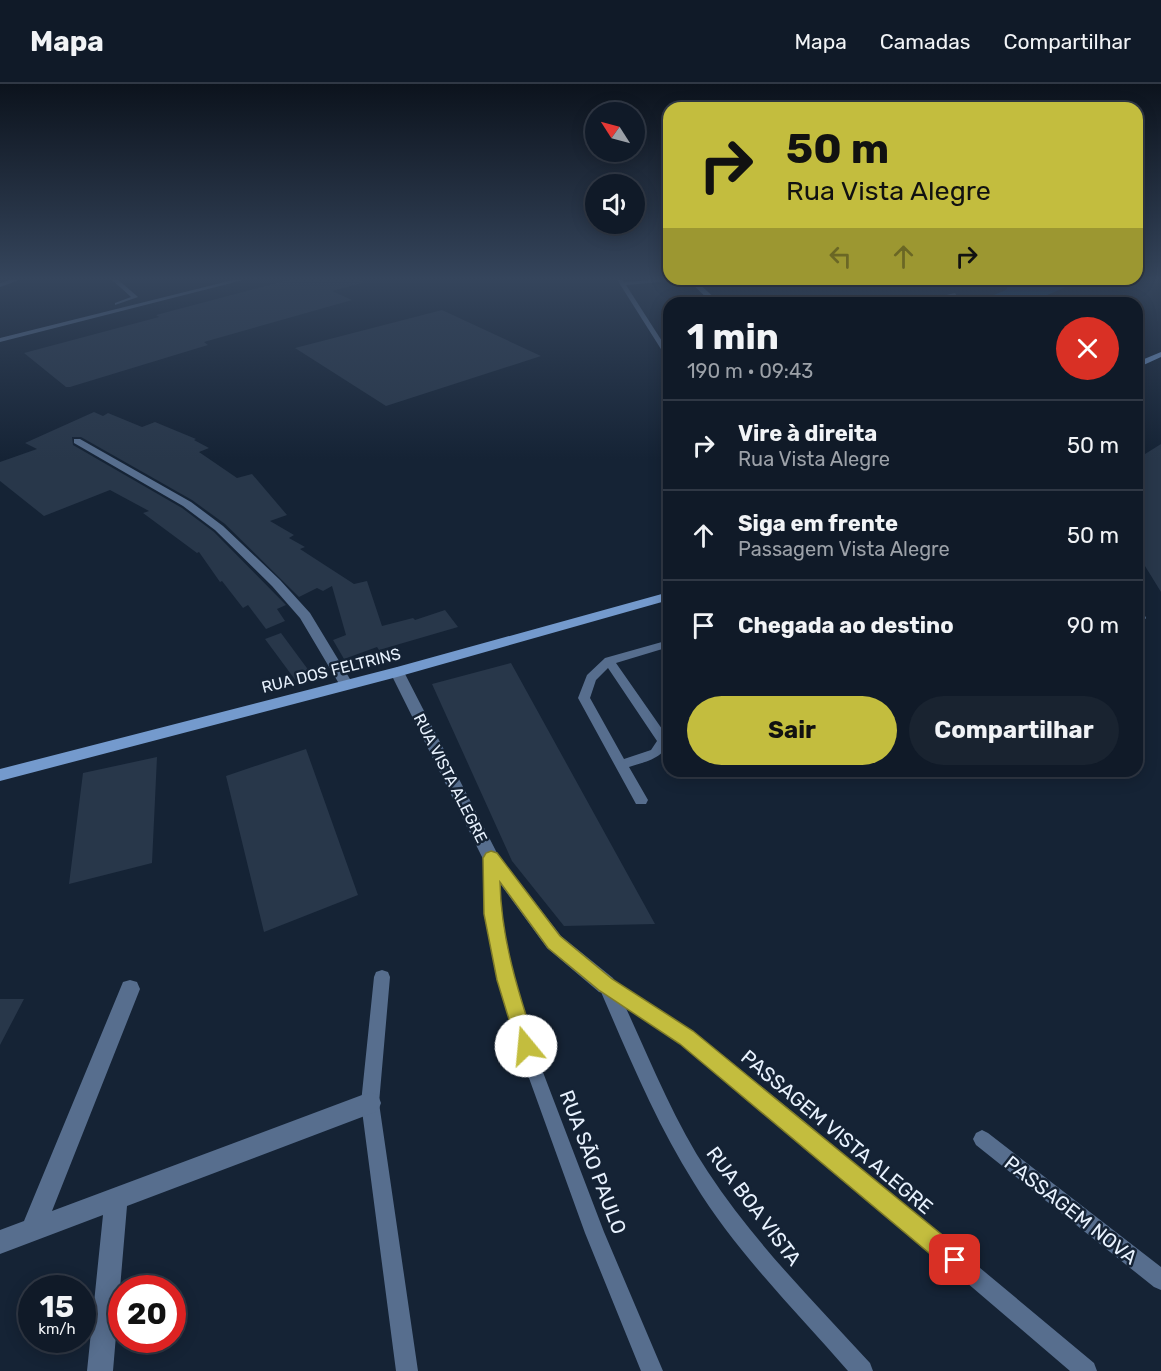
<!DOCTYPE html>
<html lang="pt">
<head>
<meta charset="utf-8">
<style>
  :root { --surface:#101a28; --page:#192330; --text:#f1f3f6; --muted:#9ca1a8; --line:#303845; --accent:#c3bd3e }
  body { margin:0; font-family:Rubik,sans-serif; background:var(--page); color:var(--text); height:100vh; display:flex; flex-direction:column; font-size:22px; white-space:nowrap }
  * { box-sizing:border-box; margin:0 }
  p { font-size:20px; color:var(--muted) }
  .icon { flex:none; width:33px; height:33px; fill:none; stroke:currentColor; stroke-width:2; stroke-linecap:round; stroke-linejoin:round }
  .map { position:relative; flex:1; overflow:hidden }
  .drawer { position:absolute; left:663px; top:213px; width:480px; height:480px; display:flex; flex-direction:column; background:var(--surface); border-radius:18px; box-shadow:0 3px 15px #0003,0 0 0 2px var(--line) }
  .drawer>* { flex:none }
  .guide { position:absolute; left:663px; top:18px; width:480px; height:183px; border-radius:18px; box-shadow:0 3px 15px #0003,0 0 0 2px var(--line); background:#c3bd3e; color:#111; overflow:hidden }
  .needle { width:39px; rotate:306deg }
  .buttons { position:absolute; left:585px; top:18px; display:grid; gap:12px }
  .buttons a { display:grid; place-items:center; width:60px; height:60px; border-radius:50%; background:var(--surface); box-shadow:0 3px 15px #0003,0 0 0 2px var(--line); font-size:30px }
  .speed { position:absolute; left:18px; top:1191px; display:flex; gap:12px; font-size:30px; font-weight:700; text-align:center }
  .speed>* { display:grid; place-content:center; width:78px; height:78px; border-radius:50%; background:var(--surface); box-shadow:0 3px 15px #0003,0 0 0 2px var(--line); line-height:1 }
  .speed small { font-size:15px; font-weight:400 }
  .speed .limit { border:9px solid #d22; background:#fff; color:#111 }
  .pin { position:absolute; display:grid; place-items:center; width:51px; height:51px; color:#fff; margin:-26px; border-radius:12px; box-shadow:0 3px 9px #0006 }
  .me { position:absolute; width:66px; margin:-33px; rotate:343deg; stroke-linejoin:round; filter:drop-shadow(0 0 4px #0008) }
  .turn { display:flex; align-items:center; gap:21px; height:126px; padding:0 24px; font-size:27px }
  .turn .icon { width:78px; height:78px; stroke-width:2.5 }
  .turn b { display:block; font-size:42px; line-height:51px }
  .lanes { display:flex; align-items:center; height:57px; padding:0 24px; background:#0003; justify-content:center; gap:30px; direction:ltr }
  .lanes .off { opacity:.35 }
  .round { display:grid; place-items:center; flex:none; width:63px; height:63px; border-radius:32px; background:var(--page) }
  .overview { display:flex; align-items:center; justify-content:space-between; height:102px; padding:0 24px }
  h1 { font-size:36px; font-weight:700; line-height:45px }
  .cta { display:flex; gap:12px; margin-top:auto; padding:12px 24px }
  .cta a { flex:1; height:69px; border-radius:36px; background:var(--accent); color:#111; font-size:24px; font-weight:700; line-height:69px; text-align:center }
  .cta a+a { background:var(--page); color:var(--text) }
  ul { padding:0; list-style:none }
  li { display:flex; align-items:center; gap:18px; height:90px; padding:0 24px; border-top:2px solid var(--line) }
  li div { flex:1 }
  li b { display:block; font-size:22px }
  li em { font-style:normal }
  header { display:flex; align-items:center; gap:36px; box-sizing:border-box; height:84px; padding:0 30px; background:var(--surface); border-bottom:2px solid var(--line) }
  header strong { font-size:28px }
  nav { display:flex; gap:33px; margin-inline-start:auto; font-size:21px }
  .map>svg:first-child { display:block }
  .forest { fill:#0e488e }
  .building { fill:#28374a }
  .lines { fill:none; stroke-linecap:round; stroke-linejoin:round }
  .lane { fill:#576e8e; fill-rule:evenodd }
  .street { fill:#576e8e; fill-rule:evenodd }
  .secondary { fill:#749acd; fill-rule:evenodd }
  .route { fill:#c3bd3e; stroke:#7f7b28; stroke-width:1.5 }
  .labels { text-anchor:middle; stroke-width:5; stroke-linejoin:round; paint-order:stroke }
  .street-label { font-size:16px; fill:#e8f2fe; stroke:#152335 }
  .near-street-label { font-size:20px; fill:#e8f2fe; stroke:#152335 }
</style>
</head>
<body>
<header>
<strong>Mapa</strong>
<nav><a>Mapa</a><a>Camadas</a><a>Compartilhar</a></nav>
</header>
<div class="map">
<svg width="1161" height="1287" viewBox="0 0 1161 1287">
  <rect width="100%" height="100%" fill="#152335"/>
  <path class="forest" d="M1011 195H1084L1029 219H974L1006 206Z"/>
  <path class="building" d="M296 194H361L362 199 332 207 352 216 204 258 208 261 70 303H66L24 269 159 233 156 231Z
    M442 226 541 272 386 322 295 264Z
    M94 328 103 332 108 329 142 343 155 338 196 355 194 356 209 364 199 368 237 394 252 390 287 431 270 437 294 451 289 454 305 463 300 465 354 500 367 497 382 542 413 534 415 536 445 526 458 543 379 566 377 563 344 575 333 556 346 551 332 502 323 507 317 504 299 513 225 440 192 416 81 353H72L73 361 182 424 214 448 286 521 277 525 285 537 266 545 248 521 243 524 222 497 220 498 199 468 197 469 143 429 149 427 110 406 44 432 0 397V378L37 365 25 359Z
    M1161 360V508L1137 469V375Z
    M281 549 315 595 299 601 265 555Z
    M511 579 655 840 564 842 512 777 432 600Z
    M306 665 358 811 264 848 226 692Z
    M157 673 152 779 69 800 83 689Z
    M0 915H24L0 961Z"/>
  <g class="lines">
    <path class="lane" d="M15 194H24L0 203V199Z
      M110 194H116L138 213 115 221V219L131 213Z
      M241 194H251L0 258V254Z
      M616 194H622L624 198 667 195 670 197 626 201 669 268V275L666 273Z
      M955 209 957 212 923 219H911Z
      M1137 522 1141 523 1146 534 1141 540 1137 541Z
      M669 556V563L616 579 669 655C666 674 645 678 629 683L648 716 646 720H636L578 614 587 591 605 574ZM608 584 657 657 651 666 624 675 590 614 596 596Z
      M491 768 496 770 498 774 499 830 514 896 541 983 604 1148 663 1287H641L585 1149 525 983 498 896 485 830 484 774 486 770Z
      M382 886 388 888 390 893 379 1019 418 1287H396L361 1019 374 893 376 888Z
      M606 894 693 947 799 1033 1094 1279 1097 1287H1070L787 1045 681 959 625 922C651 978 674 1037 708 1088 754 1158 814 1218 870 1279L873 1287H848C795 1226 736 1168 694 1099 655 1037 627 968 598 901L600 896Z
      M982 1046 988 1049 1161 1183V1206L1154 1203 976 1061 973 1055 976 1049Z"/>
    <path class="street" d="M74 355H80L191 418 223 442 280 496 310 529 353 600 351 603H341L300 534 272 502 215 446 183 422 74 359Z
      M397 583 404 588 497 769 561 852 613 894 616 901 613 908 606 910 599 908 547 864 485 779 390 588Z
      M130 896 137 898 140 905 52 1127 370 1008 378 1011 381 1019 378 1027 370 1030 127 1122 113 1287H87L103 1131 0 1170V1146L24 1137 123 898Z"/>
    <path class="secondary" d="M687 195H694L720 219H712Z
      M1161 268V273L1137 284V278Z
      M669 508V516L397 593 0 697V685L397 583Z"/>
  </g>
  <linearGradient id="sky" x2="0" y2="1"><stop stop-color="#0c131d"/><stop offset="0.52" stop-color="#35455c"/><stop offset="1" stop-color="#35455c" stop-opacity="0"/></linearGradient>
  <rect width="1161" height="375" fill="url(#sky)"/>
  <path class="route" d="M491 767 497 769 560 852 612 895 693 947 963 1168 966 1176 963 1184 955 1187 947 1184 680 960 600 907 548 864 500 798C501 854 518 908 536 962L533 968 526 971 519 968 497 896 484 830 483 774 486 769Z"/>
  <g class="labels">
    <g class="street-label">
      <text transform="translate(331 586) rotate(-14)" y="6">RUA DOS FELTRINS</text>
      <text transform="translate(451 694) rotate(63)" y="6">RUA VISTA ALEGRE</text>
    </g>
    <g class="near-street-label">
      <text transform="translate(837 1048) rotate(40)" y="7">PASSAGEM VISTA ALEGRE</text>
      <text transform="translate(593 1078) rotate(69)" y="7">RUA SÃO PAULO</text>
      <text transform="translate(754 1122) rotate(53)" y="7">RUA BOA VISTA</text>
      <text transform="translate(1071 1126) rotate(38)" y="7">PASSAGEM NOVA</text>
    </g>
  </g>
</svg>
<div class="buttons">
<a><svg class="needle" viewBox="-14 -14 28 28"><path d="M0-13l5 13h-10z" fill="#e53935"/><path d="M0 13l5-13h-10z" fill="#9ca1a8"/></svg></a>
<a><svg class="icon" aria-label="sound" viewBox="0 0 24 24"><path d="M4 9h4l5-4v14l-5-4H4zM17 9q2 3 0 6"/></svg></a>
</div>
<div class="speed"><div>15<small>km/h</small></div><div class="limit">20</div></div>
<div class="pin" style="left:955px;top:1176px;background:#d93025"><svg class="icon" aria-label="arrive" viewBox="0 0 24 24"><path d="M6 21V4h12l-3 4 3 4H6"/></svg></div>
<svg class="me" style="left:526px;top:962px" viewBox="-20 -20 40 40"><circle r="19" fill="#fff"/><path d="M0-13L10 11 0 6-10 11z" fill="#c3bd3e"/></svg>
<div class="guide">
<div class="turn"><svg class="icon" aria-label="right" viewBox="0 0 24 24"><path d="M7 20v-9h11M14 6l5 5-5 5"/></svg><div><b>50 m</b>Rua Vista Alegre</div></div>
<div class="lanes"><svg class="icon off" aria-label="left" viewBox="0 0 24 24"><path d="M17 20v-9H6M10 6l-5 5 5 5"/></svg><svg class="icon off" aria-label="ahead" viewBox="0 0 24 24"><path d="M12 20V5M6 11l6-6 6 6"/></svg><svg class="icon" aria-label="right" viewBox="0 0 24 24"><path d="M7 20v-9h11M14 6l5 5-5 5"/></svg></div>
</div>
<section class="drawer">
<div class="overview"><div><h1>1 min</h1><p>190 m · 09:43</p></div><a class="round" style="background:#d93025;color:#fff"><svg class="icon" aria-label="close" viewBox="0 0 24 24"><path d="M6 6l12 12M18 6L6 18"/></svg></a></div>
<ul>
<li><svg class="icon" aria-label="right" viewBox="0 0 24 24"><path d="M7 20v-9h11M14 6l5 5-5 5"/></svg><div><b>Vire à direita</b><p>Rua Vista Alegre</p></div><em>50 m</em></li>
<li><svg class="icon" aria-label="ahead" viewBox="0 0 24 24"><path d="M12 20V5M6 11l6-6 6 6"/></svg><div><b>Siga em frente</b><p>Passagem Vista Alegre</p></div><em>50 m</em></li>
<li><svg class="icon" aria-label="arrive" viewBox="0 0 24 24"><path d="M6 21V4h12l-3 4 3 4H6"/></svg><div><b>Chegada ao destino</b></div><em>90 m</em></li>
</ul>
<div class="cta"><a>Sair</a><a>Compartilhar</a></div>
</section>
</div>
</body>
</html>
